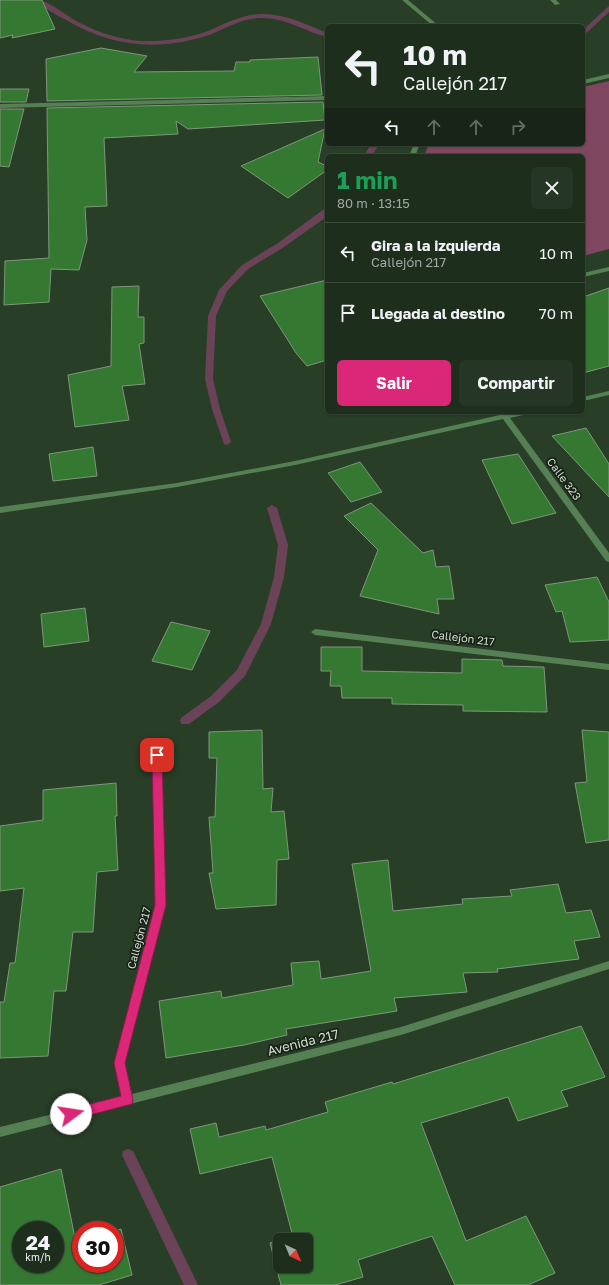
<!DOCTYPE html>
<html lang="es">
<head>
<meta charset="utf-8">
<style>
  :root { --surface:#1e2e1d; --page:#263626; --text:#f1f3f6; --muted:#a1a8a4; --line:#3c4a3b; --accent:#db2777 }
  body { margin:0; font-family:"Golos Text",sans-serif; background:var(--page); color:var(--text); height:100vh; display:flex; flex-direction:column; font-size:15px; white-space:nowrap }
  * { box-sizing:border-box; margin:0 }
  p { font-size:13px; color:var(--muted) }
  .icon { flex:none; width:22px; height:22px; fill:none; stroke:currentColor; stroke-width:2; stroke-linecap:round; stroke-linejoin:round }
  .map { position:relative; flex:1; overflow:hidden }
  .drawer { position:absolute; left:325px; top:154px; width:260px; height:260px; display:flex; flex-direction:column; background:var(--surface); border-radius:6px; box-shadow:0 1px 3px #0004,0 0 0 1px var(--line) }
  .drawer>* { flex:none }
  .hud { position:absolute; left:325px; top:24px; width:260px; height:122px; border-radius:6px; box-shadow:0 1px 3px #0004,0 0 0 1px var(--line); background:#1e2e1d; color:var(--text); overflow:hidden }
  .needle { width:26px; rotate:136deg }
  .controls { position:absolute; left:273px; top:1233px; display:grid; gap:8px }
  .controls a { display:grid; place-items:center; width:40px; height:40px; border-radius:6px; background:var(--surface); box-shadow:0 1px 3px #0004,0 0 0 1px var(--line); font-size:20px }
  .speed { position:absolute; left:12px; top:1221px; display:flex; gap:8px; font-size:20px; font-weight:700; text-align:center }
  .speed>* { display:grid; place-content:center; width:52px; height:52px; border-radius:50%; background:var(--surface); box-shadow:0 1px 3px #0004,0 0 0 1px var(--line); line-height:1 }
  .speed small { font-size:10px; font-weight:400 }
  .speed .limit { border:6px solid #d22; background:#fff; color:#111 }
  .pin { position:absolute; display:grid; place-items:center; width:34px; height:34px; color:#fff; margin:-17px; border-radius:8px; box-shadow:0 2px 6px #0006 }
  .me { position:absolute; width:44px; margin:-22px; rotate:76deg; stroke-linejoin:round; filter:drop-shadow(0 0 3px #0008) }
  .turn { display:flex; align-items:center; gap:14px; height:84px; padding:0 12px; font-size:18px }
  .turn .icon { width:52px; height:52px; stroke-width:2.5 }
  .turn b { display:block; font-size:28px; line-height:34px }
  .lanes { display:flex; align-items:center; height:38px; padding:0 12px; background:#0003; justify-content:center; gap:20px; direction:ltr }
  .lanes .off { opacity:.35 }
  .round { display:grid; place-items:center; flex:none; width:42px; height:42px; border-radius:6px; background:var(--page) }
  .head { display:flex; align-items:center; justify-content:space-between; height:68px; padding:0 12px }
  h1 { font-size:24px; font-weight:700; line-height:30px; color:#1e9e55 }
  .primary-button { display:flex; gap:8px; margin-top:auto; padding:8px 12px }
  .primary-button a { flex:1; height:46px; border-radius:6px; background:var(--accent); color:#fff; font-size:16px; font-weight:700; line-height:46px; text-align:center }
  .primary-button a+a { background:var(--page); color:var(--text) }
  ul { padding:0; list-style:none }
  li { display:flex; align-items:center; gap:12px; height:60px; padding:0 12px; border-top:1px solid var(--line) }
  li div { flex:1 }
  li b { display:block; font-size:15px }
  li em { font-style:normal }
  .map>svg:first-child { display:block }
  .green { fill:#7e465f }
  .lines { fill:none; stroke-linecap:round; stroke-linejoin:round }
  .stream { fill:#6b4358; fill-rule:evenodd }
  .building { fill:#347831; stroke:#7e977c; fill-rule:evenodd }
  .street { fill:#558053; fill-rule:evenodd }
  .route { fill:#db2777; stroke:#8e194d }
  .labels { text-anchor:middle; stroke-width:3.5; stroke-linejoin:round; paint-order:stroke }
  .street-label { font-size:11px; fill:#d1dfd0; stroke:#182217 }
  .near-street-label { font-size:13px; fill:#d1dfd0; stroke:#182217 }
</style>
</head>
<body>
<div class="map">
<svg width="609" height="1285" viewBox="0 0 609 1285">
  <rect width="100%" height="100%" fill="#283e27"/>
  <path class="green" d="M609 81V249L583 256V156H424L429 144H583V87Z"/>
  <g class="lines">
    <path class="stream" d="M36 0C49 0 66 16 78 22 97 32 118 39 139 41 163 42 186 39 208 31 225 24 241 15 260 14 283 13 306 24 327 33V37C304 31 285 17 260 18 240 18 222 31 203 37 154 51 110 46 66 20 56 15 44 8 36 0Z
      M609 6V12L583 36V30Z
      M371 144H379L372 156H364Z
      M324 209H327V215L325 218 284 247 248 269 227 291 216 316 213 379 220 409 231 442 227 445 224 444 212 409 205 379 208 316 219 290 242 265 278 243Z
      M272 505 277 508 288 545 284 577 271 624 245 676 219 702 189 724H181L180 721 181 718 211 696 237 670 261 624 274 577 278 545 267 508Z
      M128 1149 133 1151 198 1285H184L122 1155 123 1151Z"/>
  </g>
  <path class="building" d="M0 0H42L55 29 12 38 13 35 0 38Z
    M101 48 147 56 134 72 234 71 236 62H250V60L318 57 322 95 47 101 46 59Z
    M0 89H29L26 102H0Z
    M323 102 325 120 188 129 176 121 178 134 104 138 107 206 85 207 87 240 79 270 51 269 49 302 4 305 5 261 49 258 47 108Z
    M0 109H24L9 167 0 166Z
    M325 129 318 162 327 166V170L288 198 241 166Z
    M327 280V360L307 366 296 353 260 296Z
    M139 286 138 317H144V343L139 344 145 384 122 386 129 420 75 427 68 375 111 366 112 287Z
    M609 288V366L583 373V297Z
    M586 428 609 464V497L552 436Z
    M93 447 97 476 53 481 49 454Z
    M518 454 556 513 512 524 482 460Z
    M360 462 382 492 351 502 328 473Z
    M371 503 423 553 433 550 436 567 449 566 454 599H437L439 614 360 596 378 550 344 516Z
    M597 577 609 602V640L570 642 562 611 556 612 545 585Z
    M85 608 89 641 44 647 41 614Z
    M171 622 210 631 192 670 152 661Z
    M321 647H362V671L462 673V659L502 660 503 666 544 667 547 712 463 711V705L392 704V698H342L341 686H330L331 671H321Z
    M262 730 263 789 273 788 271 812 284 811 289 859 277 860 276 905 216 909 209 873H213L209 817H215L217 758H209V732Z
    M582 730 609 732V840L586 843 575 783 587 782Z
    M116 783 117 816H115L118 870 97 872 93 932H73L66 991H54L48 1056 0 1058V1002H4L10 963H15L24 888 0 891V826L43 820V790Z
    M388 860 393 911 463 904 462 899 512 896 510 890 558 884 566 913 591 910 600 937 574 941 579 959 497 969 498 972 463 973 467 992 394 998 397 1011 286 1029 287 1035 244 1045 166 1058 159 1001 221 991 222 998 293 985 291 963 319 961 321 979 371 971 352 864Z
    M581 1026 605 1077 561 1091 568 1106 518 1121 508 1097 421 1123 466 1241 526 1216 555 1273 528 1285H455L432 1236 358 1260 363 1277 335 1285H281L270 1243 280 1240V1266H306V1240H281L293 1237 272 1157 200 1174 190 1129 216 1123 219 1137 265 1126 266 1130 328 1112 325 1102 392 1082 393 1084Z
    M61 1169 76 1243 81 1242V1264H115V1231L121 1229 132 1275 99 1285H0V1187ZM21 1230H55V1264H21Z"/>
  <g class="lines">
    <path class="street" d="M402 0H408L439 26H433Z
      M550 0H556L560 4 555 5Z
      M609 74V78L583 84V80Z
      M327 96V100L0 108V104Z
      M414 144H420L415 156H409Z
      M609 267V271L583 277V273Z
      M609 391V395L583 401V397Z
      M501 412H504L507 414 516 412H529L528 414 510 418 609 553V562L606 561 503 419 295 465 177 487 0 513V507L177 483 295 461 500 415Z
      M315 629 609 664V670L315 635 311 632Z
      M157 752 160 753 161 755 166 905 125 1063 132 1094 401 1027 609 961V969L401 1035 0 1137V1127L122 1097 115 1063 156 905 153 755 154 753Z"/>
  </g>
  <path class="route" d="M157 751 161 753 162 755 166 905 125 1063 133 1100 132 1104 128 1105 71 1120 67 1118 65 1114 67 1110 121 1096 114 1063 155 905 152 755 154 753Z"/>
  <g class="labels">
    <g class="street-label">
      <text transform="translate(564 479) rotate(54)" y="4">Calle 323</text>
      <text transform="translate(463 638) rotate(7)" y="4">Callejón 217</text>
      <text transform="translate(139 938) rotate(-75)" y="4">Callejón 217</text>
    </g>
    <g class="near-street-label">
      <text transform="translate(303 1042) rotate(-14)" y="5">Avenida 217</text>
    </g>
  </g>
</svg>
<div class="controls">
<a><svg class="needle" viewBox="-14 -14 28 28"><path d="M0-13l5 13h-10z" fill="#e53935"/><path d="M0 13l5-13h-10z" fill="#a1a8a4"/></svg></a>
</div>
<div class="speed"><div>24<small>km/h</small></div><div class="limit">30</div></div>
<div class="pin" style="left:157px;top:755px;background:#d93025"><svg class="icon" aria-label="arrive" viewBox="0 0 24 24"><path d="M6 21V4h12l-3 4 3 4H6"/></svg></div>
<svg class="me" style="left:71px;top:1114px" viewBox="-20 -20 40 40"><circle r="19" fill="#fff"/><path d="M0-13L10 11 0 6-10 11z" fill="#db2777"/></svg>
<div class="hud">
<div class="turn"><svg class="icon" aria-label="left" viewBox="0 0 24 24"><path d="M17 20v-9H6M10 6l-5 5 5 5"/></svg><div><b>10 m</b>Callejón 217</div></div>
<div class="lanes"><svg class="icon" aria-label="left" viewBox="0 0 24 24"><path d="M17 20v-9H6M10 6l-5 5 5 5"/></svg><svg class="icon off" aria-label="ahead" viewBox="0 0 24 24"><path d="M12 20V5M6 11l6-6 6 6"/></svg><svg class="icon off" aria-label="ahead" viewBox="0 0 24 24"><path d="M12 20V5M6 11l6-6 6 6"/></svg><svg class="icon off" aria-label="right" viewBox="0 0 24 24"><path d="M7 20v-9h11M14 6l5 5-5 5"/></svg></div>
</div>
<section class="drawer">
<div class="head"><div><h1>1 min</h1><p>80 m · 13:15</p></div><a class="round"><svg class="icon" aria-label="close" viewBox="0 0 24 24"><path d="M6 6l12 12M18 6L6 18"/></svg></a></div>
<ul>
<li><svg class="icon" aria-label="left" viewBox="0 0 24 24"><path d="M17 20v-9H6M10 6l-5 5 5 5"/></svg><div><b>Gira a la izquierda</b><p>Callejón 217</p></div><em>10 m</em></li>
<li><svg class="icon" aria-label="arrive" viewBox="0 0 24 24"><path d="M6 21V4h12l-3 4 3 4H6"/></svg><div><b>Llegada al destino</b></div><em>70 m</em></li>
</ul>
<div class="primary-button"><a>Salir</a><a>Compartir</a></div>
</section>
</div>
</body>
</html>
